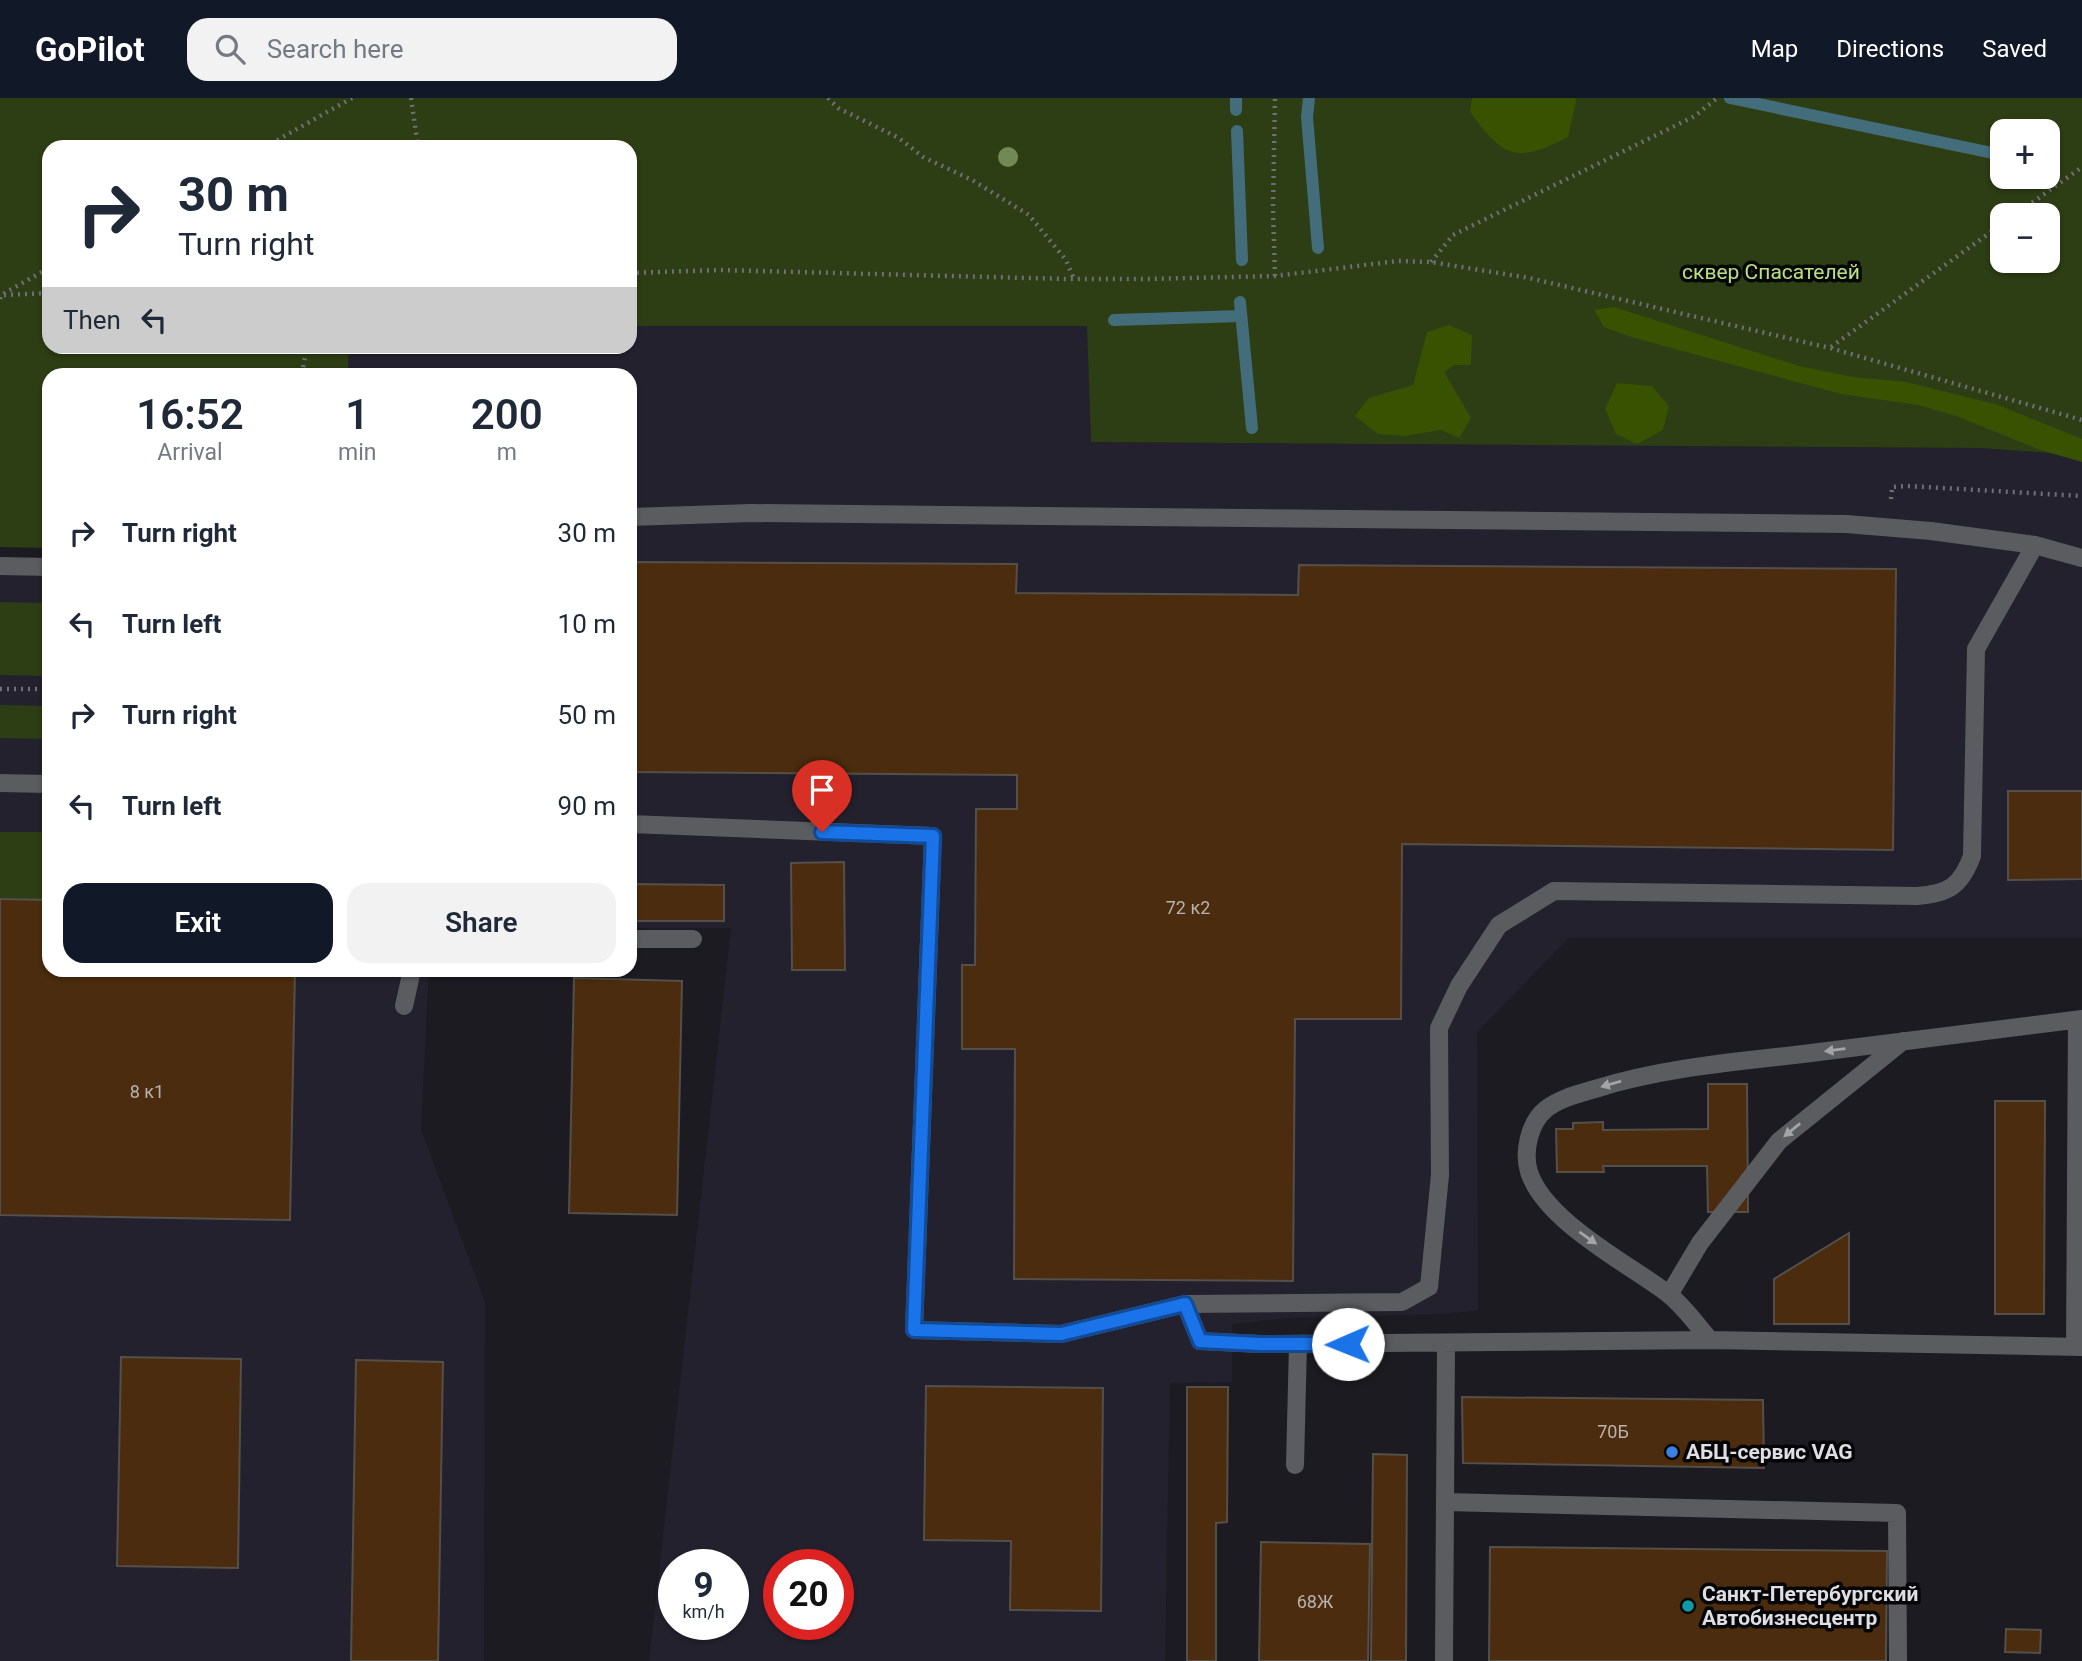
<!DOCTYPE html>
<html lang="en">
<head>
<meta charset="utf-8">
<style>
  :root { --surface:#fff; --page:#f2f2f3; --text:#1f2937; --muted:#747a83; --accent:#111827 }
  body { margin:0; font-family:Roboto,sans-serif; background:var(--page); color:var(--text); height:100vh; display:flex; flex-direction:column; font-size:26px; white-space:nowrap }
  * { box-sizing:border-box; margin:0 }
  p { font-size:23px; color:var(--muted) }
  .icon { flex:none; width:38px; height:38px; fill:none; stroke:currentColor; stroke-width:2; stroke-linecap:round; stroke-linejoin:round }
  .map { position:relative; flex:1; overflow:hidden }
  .sheet { position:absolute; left:42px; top:270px; width:595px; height:609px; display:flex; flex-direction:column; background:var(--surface); border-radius:21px; box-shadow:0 2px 5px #0004 }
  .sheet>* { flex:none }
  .top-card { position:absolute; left:42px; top:42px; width:595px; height:214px; border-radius:21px; box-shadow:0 2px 5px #0004; background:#fff; color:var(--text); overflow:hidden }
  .fabs { position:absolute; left:1990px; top:21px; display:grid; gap:14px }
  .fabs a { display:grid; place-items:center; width:70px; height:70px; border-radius:14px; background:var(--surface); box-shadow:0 2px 5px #0004; font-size:35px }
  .speed { position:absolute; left:658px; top:1451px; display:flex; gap:14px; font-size:35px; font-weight:700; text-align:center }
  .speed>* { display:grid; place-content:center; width:91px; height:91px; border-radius:50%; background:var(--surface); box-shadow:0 2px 5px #0004; line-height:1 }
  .speed small { font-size:18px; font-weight:400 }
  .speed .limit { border:10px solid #d22; background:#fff; color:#111 }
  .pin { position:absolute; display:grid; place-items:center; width:60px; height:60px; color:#fff; margin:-72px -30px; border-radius:50% 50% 50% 0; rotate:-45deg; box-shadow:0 0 7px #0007 }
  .pin .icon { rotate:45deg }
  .me { position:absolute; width:77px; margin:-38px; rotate:269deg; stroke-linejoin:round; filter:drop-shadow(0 0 5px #0008) }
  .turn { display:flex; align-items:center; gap:24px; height:147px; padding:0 21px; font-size:32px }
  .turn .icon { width:91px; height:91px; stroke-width:2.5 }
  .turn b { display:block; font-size:49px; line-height:60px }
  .then { display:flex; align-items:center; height:66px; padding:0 21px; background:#0003; gap:14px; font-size:26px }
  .eta { display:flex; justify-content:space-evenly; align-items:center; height:119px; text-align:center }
  .eta b { font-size:42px; font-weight:600; line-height:49px }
  .primary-button { display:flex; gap:14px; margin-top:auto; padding:14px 21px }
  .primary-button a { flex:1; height:80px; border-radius:21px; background:var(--accent); color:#fff; font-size:28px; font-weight:600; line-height:80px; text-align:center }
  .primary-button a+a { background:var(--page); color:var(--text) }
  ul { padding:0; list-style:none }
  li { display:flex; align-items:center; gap:21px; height:91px; padding:0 21px }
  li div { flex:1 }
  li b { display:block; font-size:26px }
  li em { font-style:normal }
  header { display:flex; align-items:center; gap:42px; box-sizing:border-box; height:98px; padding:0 35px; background:var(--accent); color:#fff }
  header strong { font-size:33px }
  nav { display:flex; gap:38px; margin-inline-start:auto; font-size:24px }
  .search { width:490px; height:63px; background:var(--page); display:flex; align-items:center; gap:18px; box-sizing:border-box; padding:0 24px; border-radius:21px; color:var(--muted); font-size:26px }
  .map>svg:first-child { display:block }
  .built { fill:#23212d; fill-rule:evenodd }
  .green { fill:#2d3d14; fill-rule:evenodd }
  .forest { fill:#395202 }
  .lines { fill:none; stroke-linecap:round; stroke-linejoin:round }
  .stream { stroke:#436d7a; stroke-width:12 }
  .building { fill:#4b2c0e; stroke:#554f49; stroke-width:2 }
  .path { stroke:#706f75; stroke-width:4.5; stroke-dasharray:2 5; stroke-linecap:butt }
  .service { stroke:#5a5c5f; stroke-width:18 }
  .tree { fill:#728855 }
  .oneway { fill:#a3a4a8 }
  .route-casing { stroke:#114b97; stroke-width:18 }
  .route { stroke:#1a73e8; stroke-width:12 }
  .shop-dot { fill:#3f7fe0; stroke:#060609; stroke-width:2.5 }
  .culture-dot { fill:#0f9aa8; stroke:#060609; stroke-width:2.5 }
  .labels { text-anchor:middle; stroke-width:7; stroke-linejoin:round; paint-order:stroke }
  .number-label { font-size:18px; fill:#b9b2ae }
  .park-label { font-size:21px; fill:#b9e17f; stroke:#060609 }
  .poi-label { font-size:21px; font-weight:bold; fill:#dedee3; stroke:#060609; text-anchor:start }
</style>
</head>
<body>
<header>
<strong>GoPilot</strong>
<div class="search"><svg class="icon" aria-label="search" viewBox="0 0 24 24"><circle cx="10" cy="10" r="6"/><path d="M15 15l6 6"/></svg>Search here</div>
<nav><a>Map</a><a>Directions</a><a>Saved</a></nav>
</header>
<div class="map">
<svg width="2082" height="1563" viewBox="0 0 2082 1563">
  <rect width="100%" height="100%" fill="#1c1b21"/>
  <path class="built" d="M630 228H1088L1092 344 1978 350 2082 357V840H1569L1477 934 1478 1212 1445 1216 1289 1220 1232 1226V1284L1170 1285 1165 1563H649L731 830H630V276H348L349 249 630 248ZM674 1466H733V1526H674ZM779 1466H838V1526H779Z
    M49 472V872H429L421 1031 485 1204 484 1563H0V473Z"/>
  <path class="green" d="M0 0H2082V357L1978 350 1091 344 1087 228H630V49H49V248L349 249 348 276H49V450L0 449ZM2002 33H2048V79H2002ZM2002 117H2048V163H2002Z
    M0 504 49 505V578L0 577Z
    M0 607 49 608V641L0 640Z
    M0 734H49V802L0 801Z"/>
  <path class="forest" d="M1472 0H1575L1576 3 1568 39C1516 66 1504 60 1470 14Z
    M1614 209 1799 268 1853 279 1906 284 1998 307 2082 341V364L2040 352 1956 318 1918 307 1841 296 1631 239 1604 229 1594 212Z
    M1449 227 1472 237 1471 267H1454L1444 274 1471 320 1459 340 1441 332 1405 338 1378 336 1355 318 1369 300 1413 287 1427 234Z
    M1617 285 1652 288 1669 308 1663 332 1637 346 1616 336 1605 311Z"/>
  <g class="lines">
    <path class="stream" d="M1236 0V12
      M1309 0 1307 19 1318 150
      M1730 0 2002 57
      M1237 33 1242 162
      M1240 204 1252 330
      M1114 222 1241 218"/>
  </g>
  <path class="building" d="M378 271 484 272V276H378Z
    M630 464 1017 466 1016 495 1298 497 1299 467 1896 471 1893 752 1402 746 1401 921H1295L1293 1183 1014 1181 1015 951H962V867H975L976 711H1017V677L630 674Z
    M2008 693H2082V781L2008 782Z
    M844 764 845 872H792L791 765Z
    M630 786 724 787V823H630Z
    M0 801 49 802V872H295L290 1122 0 1117Z
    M574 880 682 883 677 1117 569 1115Z
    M1708 986H1747L1748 1114H1708L1707 1068H1603L1604 1074H1557L1556 1031H1573V1025L1603 1024V1032L1708 1031Z
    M1995 1003H2045L2044 1216H1995Z
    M1849 1135V1226H1774V1181Z
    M121 1259 241 1261 238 1470 117 1468Z
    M356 1262 443 1264 438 1563H351Z
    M926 1288 1103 1290 1101 1513 1010 1512 1011 1443 924 1442Z
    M1187 1289H1228L1227 1424 1216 1425V1563H1187Z
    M1462 1299 1763 1302 1764 1370 1463 1365Z
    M1373 1356 1407 1357 1406 1563H1371Z
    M1261 1444 1370 1446 1368 1563H1259Z
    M1490 1449 1887 1453 1886 1563H1489Z
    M2006 1531 2041 1532 2040 1555 2005 1554Z"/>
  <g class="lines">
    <path class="path" d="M411 0 418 49
      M828 0 838 10 899 40 923 59 972 82 1029 117 1066 162 1074 181
      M265 49 352 0
      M2015 117 2082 69
      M1431 164 1453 137 1695 18 1717 0
      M630 175 720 172 1067 181H1147L1275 178 1398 163 1431 164 1529 180 1830 250 2082 322
      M1275 178 1273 110 1275 0
      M4 197 49 195
      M0 201 1 197 49 170
      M1831 249 2002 126
      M302 276 307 248
      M1891 401 1892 389 1907 388 2082 398
      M0 591H49"/>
    <path class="service" d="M630 419 751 415 1846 426 1931 433 2035 447 2082 460
      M0 468 49 469
      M0 685 49 686
      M630 726 933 738 914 1232 1061 1236 1185 1206 1402 1204 1429 1189 1440 1077 1439 930 1459 888 1499 827 1554 793 1917 798C1948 796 1961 788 1972 758L1976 551 2035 447
      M630 841H693
      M404 908 412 872
      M1669 1197 1700 1145 1779 1043 1903 943
      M1185 1206 1200 1243 1260 1246 1710 1242 2082 1249
      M1710 1242C1696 1226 1684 1208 1667 1195 1627 1165 1545 1123 1529 1074 1523 1054 1529 1025 1546 1011 1560 1000 1578 996 1595 991 1662 970 1734 964 1803 956 1896 944 1989 932 2082 921
      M2075 1248 2077 922
      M1295 1367 1298 1246
      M1445 1404 1446 1245
      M1444 1563 1445 1404 1897 1415 1898 1563"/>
  </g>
  <circle class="tree" cx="1008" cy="59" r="10"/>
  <defs><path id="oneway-solid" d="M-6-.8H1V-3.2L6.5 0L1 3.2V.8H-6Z" transform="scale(1.75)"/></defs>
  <g class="oneway">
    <use href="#oneway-solid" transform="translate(1835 952) rotate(173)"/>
    <use href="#oneway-solid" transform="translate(1611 986) rotate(164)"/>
    <use href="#oneway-solid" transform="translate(1792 1032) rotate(141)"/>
    <use href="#oneway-solid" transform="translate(1588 1140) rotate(35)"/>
  </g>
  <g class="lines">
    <defs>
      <path id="route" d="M822 734 933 738 914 1232 1061 1236 1185 1206 1200 1243 1260 1246H1348"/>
    </defs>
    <use href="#route" class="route-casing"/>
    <use href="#route" class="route"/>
  </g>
  <circle class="shop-dot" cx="1672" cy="1354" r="7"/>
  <circle class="culture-dot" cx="1688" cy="1508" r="7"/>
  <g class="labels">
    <g class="number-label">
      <text x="1188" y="816">72 к2</text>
      <text x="147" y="1000">8 к1</text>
      <text x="1613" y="1340">70Б</text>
      <text x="1315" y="1510">68Ж</text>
    </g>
    <g class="park-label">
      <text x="1771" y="181">cквер Спасателей</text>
    </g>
    <g class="poi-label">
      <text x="1686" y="1361">АБЦ-сервис VAG</text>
      <text x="1702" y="1503">Санкт-Петербургский<tspan x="1702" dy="24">Автобизнесцентр</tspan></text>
    </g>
  </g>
</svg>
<div class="fabs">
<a>+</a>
<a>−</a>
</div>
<div class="speed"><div>9<small>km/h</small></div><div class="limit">20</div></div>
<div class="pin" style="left:822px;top:734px;background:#d93025"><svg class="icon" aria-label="arrive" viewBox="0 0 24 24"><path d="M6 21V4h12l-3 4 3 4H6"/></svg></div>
<svg class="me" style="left:1348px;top:1246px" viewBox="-20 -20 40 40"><circle r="19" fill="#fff"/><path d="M0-13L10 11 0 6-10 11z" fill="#1a73e8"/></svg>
<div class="top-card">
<div class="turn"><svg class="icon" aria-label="right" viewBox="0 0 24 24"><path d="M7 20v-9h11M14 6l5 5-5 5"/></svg><div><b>30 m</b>Turn right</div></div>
<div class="then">Then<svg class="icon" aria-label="left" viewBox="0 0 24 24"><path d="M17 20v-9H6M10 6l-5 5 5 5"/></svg></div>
</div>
<section class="sheet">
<div class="eta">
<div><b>16:52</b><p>Arrival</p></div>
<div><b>1</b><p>min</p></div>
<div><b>200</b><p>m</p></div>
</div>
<ul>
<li><svg class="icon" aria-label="right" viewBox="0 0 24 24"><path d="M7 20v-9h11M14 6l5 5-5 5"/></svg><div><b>Turn right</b></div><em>30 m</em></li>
<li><svg class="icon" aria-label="left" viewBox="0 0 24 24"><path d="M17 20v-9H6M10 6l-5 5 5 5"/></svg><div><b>Turn left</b></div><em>10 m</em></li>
<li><svg class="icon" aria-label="right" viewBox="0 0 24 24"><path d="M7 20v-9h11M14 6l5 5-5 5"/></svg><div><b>Turn right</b></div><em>50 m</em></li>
<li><svg class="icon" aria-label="left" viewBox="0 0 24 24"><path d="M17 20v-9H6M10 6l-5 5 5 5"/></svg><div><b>Turn left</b></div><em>90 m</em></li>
</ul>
<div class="primary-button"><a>Exit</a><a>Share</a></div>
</section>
</div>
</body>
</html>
